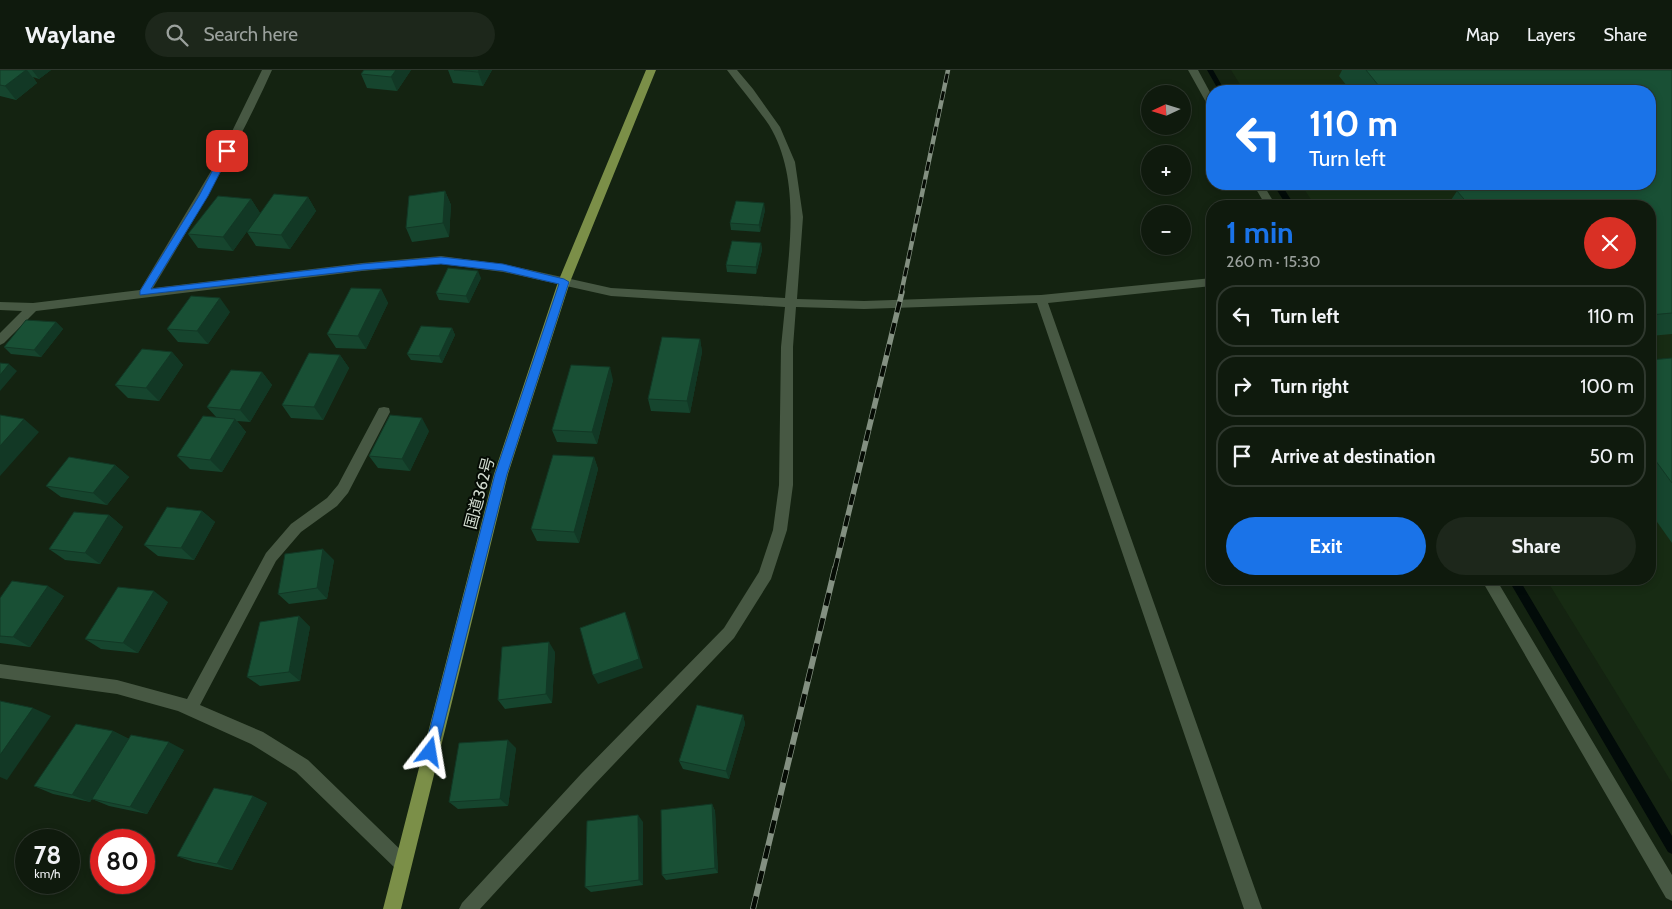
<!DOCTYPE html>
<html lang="en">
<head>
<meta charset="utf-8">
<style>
  :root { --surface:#0f1a0d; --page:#1d271b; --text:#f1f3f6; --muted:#9ba19d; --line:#2f382e; --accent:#1a73e8 }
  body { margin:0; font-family:Cabin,"Noto Sans JP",sans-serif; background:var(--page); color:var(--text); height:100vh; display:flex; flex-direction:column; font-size:19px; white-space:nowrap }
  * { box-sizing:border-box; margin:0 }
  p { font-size:16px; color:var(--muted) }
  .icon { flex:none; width:28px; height:28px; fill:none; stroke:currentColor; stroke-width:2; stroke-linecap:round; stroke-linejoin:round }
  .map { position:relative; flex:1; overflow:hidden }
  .panel { position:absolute; left:1206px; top:130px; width:450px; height:385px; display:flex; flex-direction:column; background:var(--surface); border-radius:20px; box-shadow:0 2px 8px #0003,0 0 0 1px var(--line) }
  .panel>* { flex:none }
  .banner { position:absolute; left:1206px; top:15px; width:450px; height:105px; border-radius:20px; box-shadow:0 2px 8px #0003,0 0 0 1px var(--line); background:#1a73e8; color:#fff; overflow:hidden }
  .needle { width:32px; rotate:266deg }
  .tools { position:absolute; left:1141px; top:15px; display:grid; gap:10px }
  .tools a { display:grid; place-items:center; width:50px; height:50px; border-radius:50%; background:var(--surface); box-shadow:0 2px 8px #0003,0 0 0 1px var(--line); font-size:25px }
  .speed { position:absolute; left:15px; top:759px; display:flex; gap:10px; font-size:25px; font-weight:700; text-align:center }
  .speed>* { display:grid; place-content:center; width:65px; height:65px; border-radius:50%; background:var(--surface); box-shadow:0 2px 8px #0003,0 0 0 1px var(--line); line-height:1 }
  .speed small { font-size:12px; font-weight:400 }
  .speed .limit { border:8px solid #d22; background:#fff; color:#111 }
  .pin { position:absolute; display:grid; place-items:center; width:42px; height:42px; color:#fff; margin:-21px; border-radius:10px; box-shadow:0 2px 8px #0006 }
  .me { position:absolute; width:55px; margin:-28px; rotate:14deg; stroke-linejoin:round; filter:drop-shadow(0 0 4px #0008) }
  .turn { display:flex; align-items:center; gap:18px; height:105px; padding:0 20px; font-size:22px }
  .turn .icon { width:65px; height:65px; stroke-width:2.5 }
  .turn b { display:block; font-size:35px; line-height:42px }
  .round { display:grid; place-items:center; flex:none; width:52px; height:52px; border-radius:26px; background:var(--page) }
  .headline { display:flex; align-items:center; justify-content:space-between; height:85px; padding:0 20px }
  h1 { font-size:30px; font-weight:700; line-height:38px; color:var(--accent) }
  .primary-button { display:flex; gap:10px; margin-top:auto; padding:10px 20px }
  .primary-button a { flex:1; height:58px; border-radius:30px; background:var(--accent); color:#fff; font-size:20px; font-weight:700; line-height:58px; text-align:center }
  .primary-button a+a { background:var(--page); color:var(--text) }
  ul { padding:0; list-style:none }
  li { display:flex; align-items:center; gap:15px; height:62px; margin:0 10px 8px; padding:0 10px; border:2px solid var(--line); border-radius:20px }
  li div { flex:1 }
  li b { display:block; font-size:19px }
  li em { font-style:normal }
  header { display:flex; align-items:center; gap:30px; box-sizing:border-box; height:70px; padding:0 25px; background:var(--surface); border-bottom:1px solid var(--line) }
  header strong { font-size:24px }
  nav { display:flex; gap:28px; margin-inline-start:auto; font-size:18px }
  .search { width:350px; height:45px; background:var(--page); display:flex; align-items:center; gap:12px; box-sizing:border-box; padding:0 18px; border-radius:28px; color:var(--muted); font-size:19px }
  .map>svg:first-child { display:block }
  .built { fill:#172b13 }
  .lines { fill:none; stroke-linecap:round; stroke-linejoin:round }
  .stream { fill:#020b09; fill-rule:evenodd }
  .minor { fill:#475843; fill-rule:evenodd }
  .trunk { fill:#7b8f48; fill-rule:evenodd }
  .rail-far2-casing { stroke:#839081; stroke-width:4.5 }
  .rail-far1-casing { stroke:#839081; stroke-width:5.5 }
  .rail-casing { stroke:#839081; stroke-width:6 }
  .rail-far2 { stroke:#050b04; stroke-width:3; stroke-dasharray:9; stroke-linecap:butt }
  .rail-far1 { stroke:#050b04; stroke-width:4; stroke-dasharray:11; stroke-linecap:butt }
  .rail { stroke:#050b04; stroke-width:4.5; stroke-dasharray:13; stroke-linecap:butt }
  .wall { fill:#16452e }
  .shaded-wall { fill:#123825 }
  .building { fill:#195035; stroke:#123825 }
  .route { fill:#1a73e8; stroke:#114b97 }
  .labels { text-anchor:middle; stroke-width:4; stroke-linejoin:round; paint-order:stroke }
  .street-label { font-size:16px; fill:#d0dace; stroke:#050b04 }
</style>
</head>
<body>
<header>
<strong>Waylane</strong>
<div class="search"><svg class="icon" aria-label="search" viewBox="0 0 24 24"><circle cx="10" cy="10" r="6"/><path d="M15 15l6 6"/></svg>Search here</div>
<nav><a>Map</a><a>Layers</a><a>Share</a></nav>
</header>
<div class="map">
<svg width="1672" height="839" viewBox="0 0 1672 839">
  <rect width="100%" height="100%" fill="#142311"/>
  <path class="built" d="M1231 0H1672V713L1546 509H1650V136H1315L1301 114H1650V21H1244Z"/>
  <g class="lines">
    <path class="stream" d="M1207 0H1213L1225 21H1219Z
      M1273 114H1281L1295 136H1287Z
      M1508 509H1519L1672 766V784L1668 782Z"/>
    <path class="minor" d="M262 0H272C238 76 196 147 153 218L362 193 441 186 503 194 611 218 785 228C790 172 800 106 769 55 756 36 741 19 727 0H737L753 19 780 57 795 92 803 147 797 229 864 231 1041 225 1212 208V216L1048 233 1262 839H1244L1037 233 864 239 796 237 793 277V415L787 460 771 509 734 568 593 716 480 839H459L462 833 581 704 724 558 759 502 773 460 779 415 781 277 785 237 611 226 503 202 441 194 362 201 36 241 4 273 0 275V263L22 241 0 240V232L33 233 140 220 220 86Z
      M1188 0H1198L1212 26V37L1207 34Z
      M1253 114H1263L1276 136H1266Z
      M384 337 389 338 390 342 348 423 337 436 301 462 276 491 200 635 263 662 308 690 408 787 411 793 408 799 402 802 396 799 296 702 251 674 178 641 142 631 117 624 0 608V594L117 610 187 629 266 483 291 454 327 428 338 415 379 338Z
      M1481 509H1496L1672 805V831L1666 828Z"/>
    <path class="trunk" d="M646 0H656L570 212 508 404 401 839H383L494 404 558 212Z"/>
    <defs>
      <path id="rail-far2" d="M901 224 948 0"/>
      <path id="rail-far1" d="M835 499 902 222"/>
      <path id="rail" d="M753 839 835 498"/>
    </defs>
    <use href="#rail-far2" class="rail-far2-casing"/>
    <use href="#rail-far1" class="rail-far1-casing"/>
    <use href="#rail" class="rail-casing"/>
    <use href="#rail-far2" class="rail-far2"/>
    <use href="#rail-far1" class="rail-far1"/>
    <use href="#rail" class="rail"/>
  </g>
  <path class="wall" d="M0 0H51L39 9 33 7 37 13 16 30 0 26Z
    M411 0 397 21 367 18 361 4Z
    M448 0H492L483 16 453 13Z
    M1342 0H1672V264L1650 266V136H1447L1457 121 1650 114V21H1351L1339 6Z
    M445 121 451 135 449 167 412 172 406 158Z
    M308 127 316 141 290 179 256 176 247 162Z
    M251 129 260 143 233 181 198 178 188 164Z
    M765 140 760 162 731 160 730 153Z
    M761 173 762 180 756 204 727 202 726 195Z
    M481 208 469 233 439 230 436 223Z
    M381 219 388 233 366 279 336 278 327 264Z
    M230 242 208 274 178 272 167 259Z
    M56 252 63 259 41 287 11 284 4 277Z
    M452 258 455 265 442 293 411 290 407 284Z
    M700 269 702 282 690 343 651 341 648 329Z
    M172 282 183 295 159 331 128 328 115 315Z
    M340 285 349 298 323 350 291 348 282 335Z
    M1672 288V473L1650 442V290Z
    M262 302 272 315 250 352 237 351 246 362 222 402 190 399 177 386 217 348 207 337Z
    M613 310 597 374 557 372 552 360Z
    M429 361 410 401 378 398 369 386Z
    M594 387 598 399 579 473 537 471 531 459Z
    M115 395 129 407 107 435 61 427 46 416Z
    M202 441 215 452 194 490 158 486 144 475Z
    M109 445 123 457 100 494 65 490 49 479Z
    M334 490 327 529 289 534 278 524Z
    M64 526 30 577 0 573V528Z
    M168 532 138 583 101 579 85 569Z
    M299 546 310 557 300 611 260 616 247 607Z
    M555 582 552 633 505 639 498 630Z
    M743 645 745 654 729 709 683 699 679 691Z
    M113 661 129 669 184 680 147 744 109 736 92 729 90 732 53 724 34 716Z
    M516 678 508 736 458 739 449 732Z
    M253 726 267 733 232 800 193 792 177 786Z
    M712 734 715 741 718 803 666 810 662 805Z
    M643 752V815L591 822 585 817Z"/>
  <path class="shaded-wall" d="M26 0H27L37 13 16 30 5 16Z
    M32 0H51L39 9Z
    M396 0H411L397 21 391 7Z
    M479 0H492L483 16 478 2Z
    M445 121 451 135 449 167 443 153Z
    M308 127 316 141 290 179 281 165Z
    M251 129 260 143 233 181 223 167Z
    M764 133 765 140 760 162 759 155Z
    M761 173 762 180 756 204V197Z
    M478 201 481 208 469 233 466 226Z
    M381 219 388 233 366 279 358 266Z
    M220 228 230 242 208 274 197 261Z
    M56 252 63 259 41 287 34 280Z
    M452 258 455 265 442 293 439 286Z
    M700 269 702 282 690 343 687 331Z
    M172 282 183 295 159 331 146 318Z
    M340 285 349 298 323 350 314 337Z
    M9 294 17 301 0 321V305Z
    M610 297 613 310 597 374 592 362Z
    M262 302 272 315 250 352 240 340Z
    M422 348 429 361 410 401 402 389Z
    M24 349 39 362 0 406V376Z
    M235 349 246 362 222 402 210 390Z
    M594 387 598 399 579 473 574 462Z
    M115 395 129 407 107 435 93 423Z
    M202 441 215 452 194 490 181 478Z
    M109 445 123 457 100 494 85 483Z
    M323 479 334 490 327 529 317 518Z
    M48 516 64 526 30 577 13 567Z
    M154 521 168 532 138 583 123 573Z
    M625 542 629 552 643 598 598 614 593 605Z
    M299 546 310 557 300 611 289 602Z
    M549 572 555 582 552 633 546 624Z
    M33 638 51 646 7 710 0 707V685Z
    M743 645 745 654 729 709 726 701Z
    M113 661 129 669 90 732 72 725Z
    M508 670 516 678 508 736 500 729Z
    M169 672 184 680 147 744 130 737Z
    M253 726 267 733 232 800 217 794Z
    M712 734 715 741 718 803 715 798Z
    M638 745 643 752V815L639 810Z"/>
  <path class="building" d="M0 0H26L5 16 0 15Z
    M364 0H396L391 7 361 4Z
    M454 0H479L478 2Z
    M1366 0H1672V243L1650 245V136H1470L1457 121 1525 114H1650V61L1657 60 1650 54V21H1383Z
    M445 121 443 153 406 158 409 126Z
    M274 124 308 127 281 165 247 162Z
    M218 126 251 129 223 167 188 164Z
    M736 131 764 133 759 155 730 153Z
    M732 171 761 173 756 197 726 195Z
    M448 198 478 201 466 226 436 223Z
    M351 218 381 219 358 266 327 264Z
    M191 226 220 228 197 261 167 259Z
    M26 250 56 252 34 280 4 277Z
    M421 256 452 258 439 286 407 284Z
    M662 267 700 269 687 331 648 329Z
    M142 279 172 282 146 318 115 315Z
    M309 283 340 285 314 337 282 335Z
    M1672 288V413L1650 383V290Z
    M0 293 9 294 0 305Z
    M571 295 610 297 592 362 552 360Z
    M231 300 262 302 240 340 207 337Z
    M0 345 24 349 0 376Z
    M390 345 422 348 402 389 369 386Z
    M203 346 235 349 210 390 177 386Z
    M553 385 594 387 574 462 531 459Z
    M69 387 115 395 93 423 46 416Z
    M167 437 202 441 181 478 144 475Z
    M74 442 109 445 85 483 49 479Z
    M323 479 317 518 278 524 285 484Z
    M12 511 48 516 13 567 0 566V528Z
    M118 517 154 521 123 573 85 569Z
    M625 542 639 589 593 605 580 558Z
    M299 546 289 602 247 607 260 552Z
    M549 572 546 624 498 630 502 577Z
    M0 631 33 638 0 685Z
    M697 635 743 645 726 701 679 691Z
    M76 654 113 661 72 725 34 716Z
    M131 665 169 672 130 737 92 729Z
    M508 670 500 729 449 732 459 673Z
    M214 718 253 726 217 794 177 786Z
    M712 734 715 798 662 805 661 740Z
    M638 745 639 810 585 817 587 751Z"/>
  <path class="route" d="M227 78 231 81 208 126 151 219 362 194 441 187 503 194 564 209 569 212 507 404 437 682 435 687 430 689 426 687 424 682 495 404 559 214 503 201 441 194 362 200 140 225V221L199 126 223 81Z"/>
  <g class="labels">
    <g class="street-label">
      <text transform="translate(479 423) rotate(-75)" y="6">国道362号</text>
    </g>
  </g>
</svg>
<div class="tools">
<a><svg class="needle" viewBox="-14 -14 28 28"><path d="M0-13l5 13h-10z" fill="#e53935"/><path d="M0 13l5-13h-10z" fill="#9ba19d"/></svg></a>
<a>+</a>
<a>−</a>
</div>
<div class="speed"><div>78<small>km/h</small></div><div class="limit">80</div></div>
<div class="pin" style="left:227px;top:81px;background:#d93025"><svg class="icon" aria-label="arrive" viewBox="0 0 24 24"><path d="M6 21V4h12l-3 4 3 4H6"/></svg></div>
<svg class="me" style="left:430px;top:682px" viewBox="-20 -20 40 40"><path d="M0-17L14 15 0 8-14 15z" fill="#1a73e8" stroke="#fff" stroke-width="4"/></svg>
<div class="banner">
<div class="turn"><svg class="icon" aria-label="left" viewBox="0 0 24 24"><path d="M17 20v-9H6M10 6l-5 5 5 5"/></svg><div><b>110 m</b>Turn left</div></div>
</div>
<section class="panel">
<div class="headline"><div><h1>1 min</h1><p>260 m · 15:30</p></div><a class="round" style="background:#d93025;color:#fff"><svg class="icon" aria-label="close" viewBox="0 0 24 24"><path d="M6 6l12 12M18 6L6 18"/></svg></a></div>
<ul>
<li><svg class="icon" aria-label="left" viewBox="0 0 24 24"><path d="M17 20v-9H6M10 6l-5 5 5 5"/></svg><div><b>Turn left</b></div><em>110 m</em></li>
<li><svg class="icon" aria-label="right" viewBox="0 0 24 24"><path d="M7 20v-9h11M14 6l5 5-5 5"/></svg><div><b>Turn right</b></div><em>100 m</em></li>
<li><svg class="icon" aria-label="arrive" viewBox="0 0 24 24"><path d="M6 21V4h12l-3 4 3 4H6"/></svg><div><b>Arrive at destination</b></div><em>50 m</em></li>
</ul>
<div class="primary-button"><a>Exit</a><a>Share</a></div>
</section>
</div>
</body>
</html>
